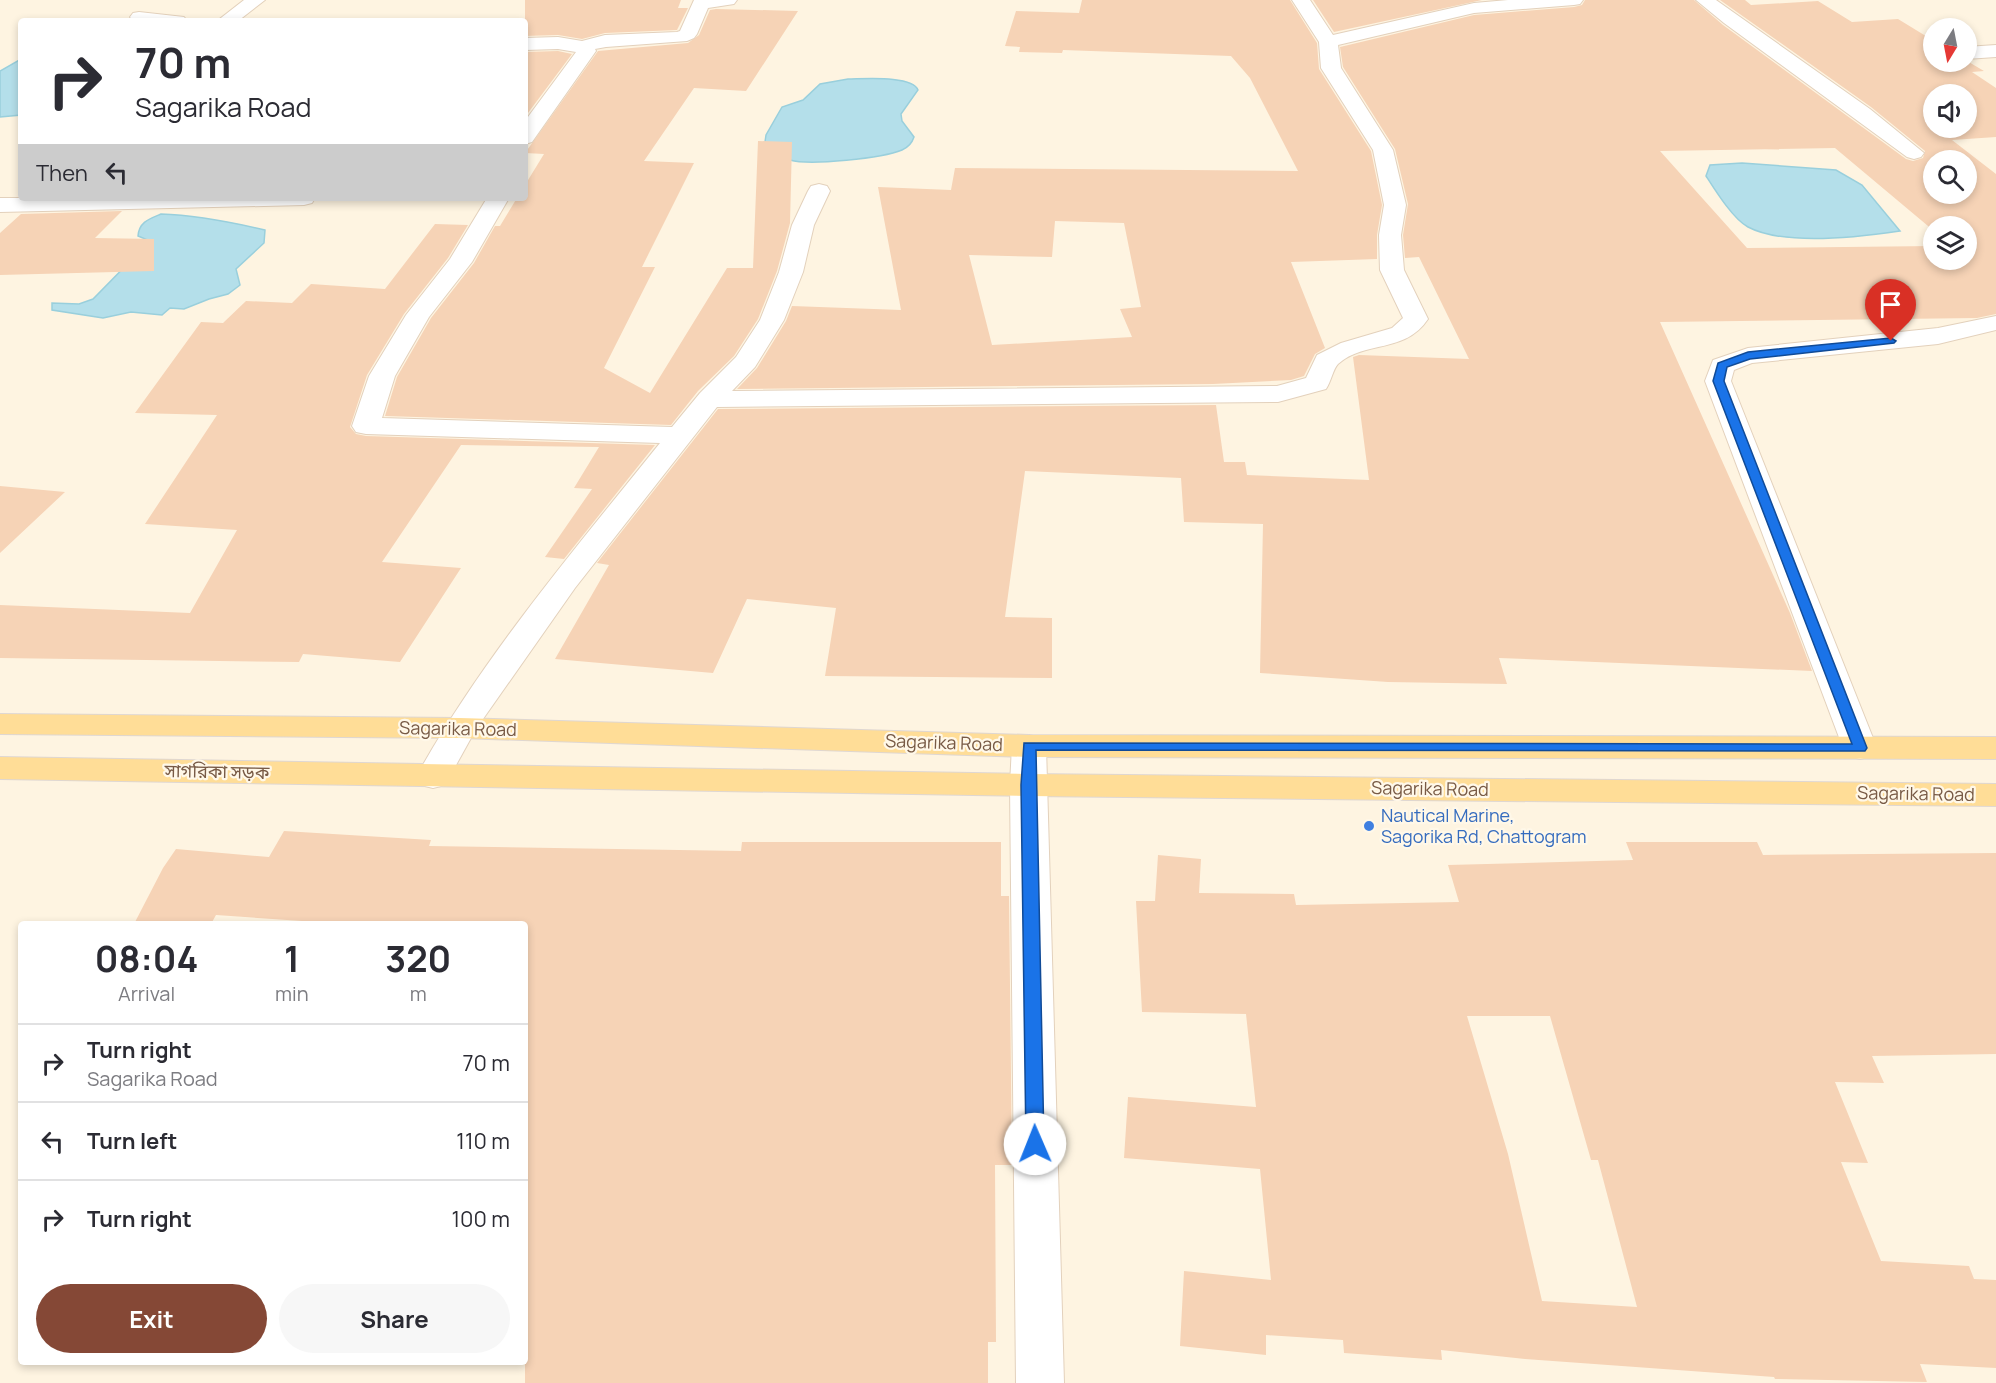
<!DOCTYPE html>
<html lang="en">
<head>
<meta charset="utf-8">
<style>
  :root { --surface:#fff; --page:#f7f7f7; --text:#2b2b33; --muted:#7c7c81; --line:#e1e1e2; --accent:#854836 }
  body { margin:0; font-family:Manrope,"Noto Sans Bengali",sans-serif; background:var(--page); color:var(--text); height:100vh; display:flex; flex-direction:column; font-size:22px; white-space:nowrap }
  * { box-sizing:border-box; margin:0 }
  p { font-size:20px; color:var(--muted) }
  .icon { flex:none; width:33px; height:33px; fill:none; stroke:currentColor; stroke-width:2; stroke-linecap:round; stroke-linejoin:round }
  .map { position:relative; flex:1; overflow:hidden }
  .sheet { position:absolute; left:18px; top:921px; width:510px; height:444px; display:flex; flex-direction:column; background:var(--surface); border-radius:6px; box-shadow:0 3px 9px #0003 }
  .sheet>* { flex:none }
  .top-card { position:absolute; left:18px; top:18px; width:510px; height:183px; border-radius:6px; box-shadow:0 3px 9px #0003; background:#fff; color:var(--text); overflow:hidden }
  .needle { width:39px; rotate:190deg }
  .buttons { position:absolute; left:1923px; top:18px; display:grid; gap:12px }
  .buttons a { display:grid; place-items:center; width:54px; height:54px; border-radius:50%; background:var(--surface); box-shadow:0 3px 9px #0003; font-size:30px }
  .pin { position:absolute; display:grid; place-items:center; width:51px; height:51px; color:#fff; margin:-62px -26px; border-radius:50% 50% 50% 0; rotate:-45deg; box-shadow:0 0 6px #0007 }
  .pin .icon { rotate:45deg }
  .me { position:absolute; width:66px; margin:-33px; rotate:359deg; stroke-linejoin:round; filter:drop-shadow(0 0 4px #0008) }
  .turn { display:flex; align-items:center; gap:21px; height:126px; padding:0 18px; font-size:27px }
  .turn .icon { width:78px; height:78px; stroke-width:2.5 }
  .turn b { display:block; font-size:42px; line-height:51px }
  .then { display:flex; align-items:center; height:57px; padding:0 18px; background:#0003; gap:12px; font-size:22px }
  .eta { display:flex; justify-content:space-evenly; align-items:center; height:102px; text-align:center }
  .eta b { font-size:36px; font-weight:700; line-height:42px }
  .cta { display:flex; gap:12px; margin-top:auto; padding:12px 18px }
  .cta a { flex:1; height:69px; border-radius:36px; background:var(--accent); color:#fff; font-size:24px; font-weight:700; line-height:69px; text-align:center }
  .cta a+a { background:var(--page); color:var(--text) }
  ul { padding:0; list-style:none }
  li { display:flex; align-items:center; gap:18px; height:78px; padding:0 18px; border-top:2px solid var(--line) }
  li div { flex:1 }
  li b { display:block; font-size:22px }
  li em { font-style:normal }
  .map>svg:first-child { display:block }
  .water { fill:#b4dfea; stroke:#99cfdc; stroke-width:1.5 }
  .building { fill:#f6d3b6; fill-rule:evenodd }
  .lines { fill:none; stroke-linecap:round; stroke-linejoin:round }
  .minor-casing { stroke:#e3d1bc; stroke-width:2 }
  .major-casing { stroke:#dfd7d2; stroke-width:2 }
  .minor { fill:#fff; fill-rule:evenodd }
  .major { fill:#ffdd97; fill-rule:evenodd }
  .route { fill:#1a73e8; stroke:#114b97; stroke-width:1.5 }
  .shop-dot { fill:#3f7fe0; stroke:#fff8e9; stroke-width:2 }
  .labels { text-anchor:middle; stroke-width:4.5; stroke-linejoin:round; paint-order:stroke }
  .street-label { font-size:18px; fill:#785a45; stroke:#fff8e9 }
  .shop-label { font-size:18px; fill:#366cbe; stroke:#fff8e9; text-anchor:start }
</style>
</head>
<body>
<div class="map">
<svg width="1996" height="1383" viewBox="0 0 1996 1383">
  <rect width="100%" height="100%" fill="#fef4e1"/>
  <path class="water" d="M21 59V115L0 117V71Z
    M848 79C863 79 913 75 918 90L901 114 902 121 914 137C912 143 909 147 902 150 883 158 810 166 790 160 782 158 773 153 764 149L766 135 782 107 803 100 820 84Z
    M1742 163 1836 170 1862 185 1900 231C1860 237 1784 246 1748 227 1733 219 1715 190 1706 176L1710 165Z
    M161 214C196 215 231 222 265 230L264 243 236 269 240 285 228 294 209 299 184 309 170 308 162 315 131 312 103 318 52 310V303L79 304 93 299 150 241 138 236C139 222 149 219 161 214Z"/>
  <path class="building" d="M525 0H681L678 8H688L677 30 605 33 582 39 558 35 525 36Z
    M1082 0H1290L1317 43 1319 69 1371 151 1382 205 1377 235V259L1291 262 1325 348 1315 354 1304 376 1291 380 1213 384 737 389 757 368 786 321 792 306 901 310 878 187 951 190 955 168 1298 171 1250 78 1231 56 1063 50 1062 53 1019 52 1020 47 1005 46 1016 11 1079 13ZM1055 221 1124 223 1141 307 1120 309 1132 337 992 345 969 255 1052 257Z
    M1313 0H1482L1334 32Z
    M1585 0H1694L1723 25 1906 159 1913 161 1923 158 1925 151 1871 107 1720 0H1745L1751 5 1818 1 1852 22 1898 19 1934 41V62L1967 61 1984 71 1972 72 1996 88V137L1952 140 1996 174V314L1977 318 1660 322 1790 613 1812 671 1499 658 1507 684 1388 682 1260 673 1263 524 1184 522 1181 478 1025 471 1005 617 1052 618V678L825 676 836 608 747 599 713 673 555 659 609 565 597 563 718 409 1216 405 1224 462H1245L1247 475 1369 480 1353 357 1359 355 1469 359 1419 257 1405 258 1403 235 1408 204 1395 149 1343 67 1340 47 1474 15 1574 7 1582 5ZM1934 94H1966V128H1934ZM1835 148 1934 231V226H1966V260H1934V246L1747 248 1660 151ZM1934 160H1966V194H1934Z
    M716 9 798 11 746 91 694 88 644 161 694 163 642 267H655L604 368 650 393 727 268H753L758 141 792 142 790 223 777 271 758 319 734 356 698 391 671 425 385 416 397 377 431 318 474 263 495 226H500L517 198H525V185L544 154 525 153 598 51 688 43 699 35 710 10Z
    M558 51 572 54 525 117V52Z
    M122 211 95 238 154 239V271L0 275V233L21 214Z
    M435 224 468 225 448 258 404 314 367 375 350 427 356 434 366 436 655 445 564 559 545 557 592 489 574 488 599 447 461 445 382 562 461 568 400 662 303 654 299 662 0 658V605L190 613 237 530 145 524 217 415 135 413 201 322 223 323 246 301 292 303 311 284 385 289Z
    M0 486 65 492 0 553Z
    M284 831 431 840 429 846 741 851 742 842H1001V896H1009L1012 1165H995L996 1342H988V1383H525V924H346L216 915 211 924H134L163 868 176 849 269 857Z
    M1626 842H1757L1763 855 1996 853V1054L1872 1056 1884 1083 1835 1082 1868 1163 1841 1162 1881 1261 1969 1266 1974 1279 1996 1280V1368L1920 1364 1927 1382 1775 1379 1774 1377 1525 1359 1441 1350 1442 1360 1344 1353 1343 1340 1266 1335V1355L1180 1346 1184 1271 1271 1280 1260 1169 1124 1158 1128 1097 1256 1107 1246 1014 1142 1012 1136 901H1155L1158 855 1201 859 1199 893 1294 894 1296 905 1459 902 1448 865 1633 860ZM1467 1016H1550L1591 1160H1598L1637 1307 1542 1301 1508 1154Z"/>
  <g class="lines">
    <defs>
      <path id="minor" d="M244 0H265L238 21H217Z
        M694 0H737L734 4 708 8 697 34 694 38 687 41 606 47 595 49 596 51 532 142 525 144V121L576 52 558 49 525 50V38L558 37 582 41 605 35 677 32 680 31Z
        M1292 0H1310L1333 35 1474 3 1508 0H1583L1580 4 1574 5 1474 13 1338 45 1341 68 1393 150 1406 205 1401 235 1404 270 1428 319C1405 354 1365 340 1338 364 1333 369 1331 382 1326 389L1278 402 717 407 575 588 476 729 445 785 433 788 421 785 416 777C483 657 574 550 660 443L366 434 356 432 352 426 369 376 406 315 450 259 487 198H509L472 262 429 317 395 376 382 418 672 427 700 393 736 357 760 320 779 272 792 225 808 191 811 186 819 184 827 186 830 191 814 225 803 272 784 320 755 367 732 391 1277 386 1306 378 1317 355 1341 343 1392 328 1403 318 1380 270 1379 235 1384 205 1373 150 1321 68 1319 42Z
        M1696 0H1716L1870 109 1924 153 1921 157 1914 159 1907 157 1724 23Z
        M139 12 184 17 187 21H133L130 17 133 13Z
        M1996 45V57L1966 59V47Z
        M0 198H315L312 203 304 205 0 212Z
        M1996 316V330L1938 344 1752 363 1734 370 1731 381 1877 748 1872 756 1860 759 1848 756 1843 748 1705 381 1713 360 1748 348 1938 328Z
        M1029 735 1041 738 1046 746 1064 1383H1016L1010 785 1012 746 1017 738Z"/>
      <path id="major" d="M0 714 460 718 1029 735 1996 737V759L1029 757 460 738 0 734Z
        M0 757 1028 774 1996 784V806L1028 796 0 779Z"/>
    </defs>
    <use href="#minor" class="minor-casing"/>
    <use href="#major" class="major-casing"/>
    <use href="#minor" class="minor"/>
    <use href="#major" class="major"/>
  </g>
  <path class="route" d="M1891 338 1896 341 1894 343 1750 359 1727 367 1724 381 1867 748 1865 751 1036 750 1044 1144 1041 1149 1035 1151 1029 1149 1026 1144 1021 785 1024 743 1852 744 1713 381 1718 363 1748 352Z"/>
  <circle class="shop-dot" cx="1369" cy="826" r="6"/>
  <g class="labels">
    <g class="street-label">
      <text transform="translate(458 729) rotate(1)" y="6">Sagarika Road</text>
      <text transform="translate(944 743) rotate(2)" y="6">Sagarika Road</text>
      <text transform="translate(217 772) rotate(1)" y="6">সাগরিকা সড়ক</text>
      <text transform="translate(1430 789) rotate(1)" y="6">Sagarika Road</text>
      <text transform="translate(1916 794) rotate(1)" y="6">Sagarika Road</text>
    </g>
    <g class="shop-label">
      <text x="1381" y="822">Nautical Marine,<tspan x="1381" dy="21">Sagorika Rd, Chattogram</tspan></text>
    </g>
  </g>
</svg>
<div class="buttons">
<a><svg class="needle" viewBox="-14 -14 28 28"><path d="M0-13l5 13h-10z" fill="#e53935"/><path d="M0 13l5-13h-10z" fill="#7c7c81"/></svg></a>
<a><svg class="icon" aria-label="sound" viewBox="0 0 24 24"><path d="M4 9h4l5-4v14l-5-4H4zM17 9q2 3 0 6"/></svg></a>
<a><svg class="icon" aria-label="search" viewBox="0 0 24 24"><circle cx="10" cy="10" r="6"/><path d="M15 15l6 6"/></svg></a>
<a><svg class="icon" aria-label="layers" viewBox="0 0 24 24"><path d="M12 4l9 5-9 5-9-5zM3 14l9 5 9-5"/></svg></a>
</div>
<div class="pin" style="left:1891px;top:341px;background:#d93025"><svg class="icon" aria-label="arrive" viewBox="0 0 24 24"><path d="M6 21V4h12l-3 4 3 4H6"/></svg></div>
<svg class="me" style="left:1035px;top:1144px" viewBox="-20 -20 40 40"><circle r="19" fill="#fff"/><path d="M0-13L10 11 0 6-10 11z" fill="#1a73e8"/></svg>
<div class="top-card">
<div class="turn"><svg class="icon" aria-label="right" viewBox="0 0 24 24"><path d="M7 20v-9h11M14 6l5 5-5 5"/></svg><div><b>70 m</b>Sagarika Road</div></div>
<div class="then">Then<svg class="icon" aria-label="left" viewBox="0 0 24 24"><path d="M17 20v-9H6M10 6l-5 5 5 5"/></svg></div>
</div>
<section class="sheet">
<div class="eta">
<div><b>08:04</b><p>Arrival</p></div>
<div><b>1</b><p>min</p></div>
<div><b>320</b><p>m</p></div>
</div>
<ul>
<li><svg class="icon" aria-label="right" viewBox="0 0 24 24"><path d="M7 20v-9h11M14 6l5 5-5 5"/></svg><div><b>Turn right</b><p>Sagarika Road</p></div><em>70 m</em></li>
<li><svg class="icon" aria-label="left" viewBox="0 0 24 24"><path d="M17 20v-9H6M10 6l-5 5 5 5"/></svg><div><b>Turn left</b></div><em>110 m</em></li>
<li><svg class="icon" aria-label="right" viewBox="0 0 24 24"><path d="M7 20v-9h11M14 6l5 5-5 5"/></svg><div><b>Turn right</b></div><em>100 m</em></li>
</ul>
<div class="cta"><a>Exit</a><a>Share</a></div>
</section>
</div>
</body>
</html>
